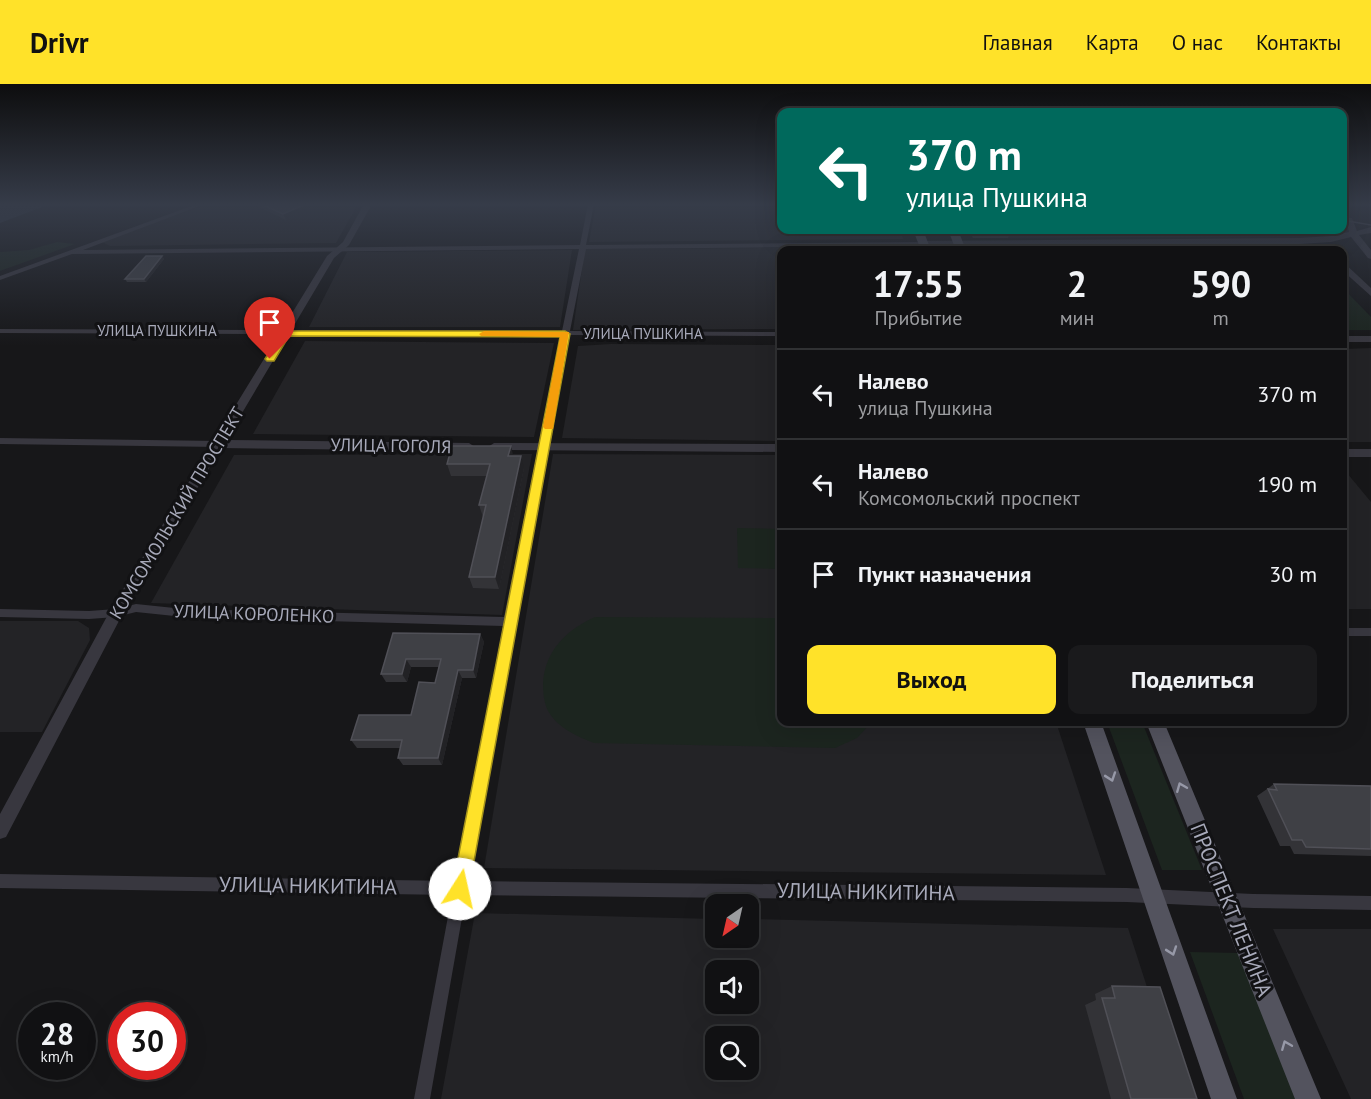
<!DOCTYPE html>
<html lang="ru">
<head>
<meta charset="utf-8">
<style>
  :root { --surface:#111113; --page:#1a1a1c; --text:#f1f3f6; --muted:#9c9da0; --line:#303133; --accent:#ffe229 }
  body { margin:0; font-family:"PT Sans",sans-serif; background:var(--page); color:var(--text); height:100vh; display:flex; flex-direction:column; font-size:22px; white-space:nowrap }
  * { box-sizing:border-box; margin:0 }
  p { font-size:20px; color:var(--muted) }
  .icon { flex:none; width:33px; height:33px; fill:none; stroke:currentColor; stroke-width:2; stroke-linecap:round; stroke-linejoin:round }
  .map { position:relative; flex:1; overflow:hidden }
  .panel { position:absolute; left:777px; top:162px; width:570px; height:480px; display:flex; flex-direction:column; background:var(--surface); border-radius:12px; box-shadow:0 6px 24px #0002,0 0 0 2px var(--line) }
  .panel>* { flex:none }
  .guide { position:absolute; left:777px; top:24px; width:570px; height:126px; border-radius:12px; box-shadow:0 6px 24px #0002,0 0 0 2px var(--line); background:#00695c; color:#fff; overflow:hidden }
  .needle { width:39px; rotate:214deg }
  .fabs { position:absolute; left:705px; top:810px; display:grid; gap:12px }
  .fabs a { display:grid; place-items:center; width:54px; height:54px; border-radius:12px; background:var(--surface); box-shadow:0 6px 24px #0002,0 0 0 2px var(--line); font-size:30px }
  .speed { position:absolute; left:18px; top:918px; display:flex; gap:12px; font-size:30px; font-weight:700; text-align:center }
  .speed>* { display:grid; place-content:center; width:78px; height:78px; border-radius:50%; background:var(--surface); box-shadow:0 6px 24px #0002,0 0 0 2px var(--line); line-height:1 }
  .speed small { font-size:15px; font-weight:400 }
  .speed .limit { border:9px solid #d22; background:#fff; color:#111 }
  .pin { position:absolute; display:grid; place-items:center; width:51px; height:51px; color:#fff; margin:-62px -26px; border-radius:50% 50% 50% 0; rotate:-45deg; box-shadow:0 0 6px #0007 }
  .pin .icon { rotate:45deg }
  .me { position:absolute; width:66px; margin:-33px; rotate:10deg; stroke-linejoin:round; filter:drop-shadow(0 0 4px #0008) }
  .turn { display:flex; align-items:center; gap:21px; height:126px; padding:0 30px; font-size:27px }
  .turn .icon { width:78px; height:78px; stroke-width:2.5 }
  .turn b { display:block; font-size:42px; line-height:51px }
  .eta { display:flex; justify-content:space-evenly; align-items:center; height:102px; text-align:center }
  .eta b { font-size:36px; font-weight:600; line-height:42px }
  .primary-button { display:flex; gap:12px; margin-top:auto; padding:12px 30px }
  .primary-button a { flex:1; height:69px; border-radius:12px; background:var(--accent); color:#111; font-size:24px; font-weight:600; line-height:69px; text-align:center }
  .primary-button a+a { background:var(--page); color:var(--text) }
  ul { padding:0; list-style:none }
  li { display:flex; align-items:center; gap:18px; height:90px; padding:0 30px; border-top:2px solid var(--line) }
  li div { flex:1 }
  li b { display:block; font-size:22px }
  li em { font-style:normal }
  header { display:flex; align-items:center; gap:36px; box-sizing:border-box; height:84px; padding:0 30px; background:var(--accent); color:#111 }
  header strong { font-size:28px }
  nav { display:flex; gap:33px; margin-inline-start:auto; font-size:21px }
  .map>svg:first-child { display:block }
  .built { fill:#232326; fill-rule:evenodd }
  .green { fill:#1c251f }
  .water { fill:#2c323f }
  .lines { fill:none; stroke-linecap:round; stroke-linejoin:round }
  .minor { fill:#38373f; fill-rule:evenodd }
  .tertiary { fill:#38373f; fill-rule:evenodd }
  .primary { fill:#53535e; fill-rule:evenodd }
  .tram { stroke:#4a4b54; stroke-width:1.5 }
  .wall { fill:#333337 }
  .shaded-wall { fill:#222225 }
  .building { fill:#3f4045; stroke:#505057; stroke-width:1.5 }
  .oneway { stroke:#9799a8 }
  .route { fill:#ffe229; stroke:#a6931b; stroke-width:1.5 }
  .slow { fill:#f59e0b }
  .labels { text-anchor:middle; stroke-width:6; stroke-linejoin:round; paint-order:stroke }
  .far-street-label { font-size:15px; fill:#a8aaba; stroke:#121214 }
  .street-label { font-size:18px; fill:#a8aaba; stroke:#121214 }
  .near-street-label { font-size:21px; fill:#a8aaba; stroke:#121214 }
</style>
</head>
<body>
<header>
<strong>Drivr</strong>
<nav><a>Главная</a><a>Карта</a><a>О нас</a><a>Контакты</a></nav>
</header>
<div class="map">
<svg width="1371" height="1015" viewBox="0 0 1371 1015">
  <rect width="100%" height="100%" fill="#171719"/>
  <path class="built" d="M208 120H358L336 159 110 162 100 157Z
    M596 120H781L782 146H901L903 155 589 158Z
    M969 146H1307L1314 152 973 154Z
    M909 163 910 166H782L781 245 573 246 585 165Z
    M572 166 560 243H309L347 168Z
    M305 257 554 259 534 353 253 350Z
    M611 260 781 261V357L562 354 578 262Z
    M1371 264V358H1343V265Z
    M532 370 502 531 151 519 234 371Z
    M553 370 781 371 782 638H1056L1106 791 484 784Z
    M1342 383 1371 418V525H1343Z
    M0 537H78L89 544 90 556 42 648H0Z
    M475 829 715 835 716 854H748L749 835 1128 844 1183 1015H441ZM716 886H748V920H716ZM716 952H748V986H716Z
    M1273 845H1371V1015H1351Z"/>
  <path class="green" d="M57 158 75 160 0 187V168L29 166Z
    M1343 204 1371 233V246H1343Z
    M737 444 781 445V485L738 484Z
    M595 533 781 534 782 638H872L857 654 835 664 594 659C576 652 558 644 548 627 544 619 543 608 543 599 545 567 566 546 595 533Z
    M1107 638H1142L1202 786H1162Z
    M1190 868 1239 869 1298 1015H1244Z"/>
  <path class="water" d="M0 120H50L0 139Z"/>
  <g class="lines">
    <path class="minor" d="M197 120H205L83 166 580 161 588 120H594L586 161 924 158 927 160 924 162 586 165 570 247 782 248V252L569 251 514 538 469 797 1127 804 1253 810 1371 812V826L1253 824 1127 818 466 811 430 1015H414L452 811 0 804V790L455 797 503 542 184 533 136 528 116 533 89 535 0 533V525L89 527 116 525 136 520 184 525 504 533 561 251 0 249V245L562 247 579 165 72 170 0 196V192Z
      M0 354 219 357 223 360 219 363 0 360Z
      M1342 544H1371V552H1342Z"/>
    <path class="tertiary" d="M364 120H372L349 161 334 174 226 356 469 359 475 363 469 367 221 364 121 533 6 753 0 755V730L111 525 327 172 343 158Z
      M1346 134H1352L1357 147 1371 143V149L1359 151 1371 166V175L1368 174 1351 153 1331 158 1299 160 924 163 920 160 924 157 1299 154 1331 152 1349 148Z
      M1342 177 1371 204V212L1342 186Z
      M1342 252H1371V258H1342Z
      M494 359 782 360V368L490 366 488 363Z
      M1342 365H1371V373H1342Z"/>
    <path class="primary" d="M913 146H923L931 166H921Z
      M948 146H958L966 166H956Z
      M1083 638H1101L1237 1015H1211Z
      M1146 638H1164L1321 1015H1295Z"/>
    <path class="tram" d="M1342 136 1371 141"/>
  </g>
  <path class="wall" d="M254 120H306L308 126 286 136 255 121Z
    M969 146H1011L1008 154H973Z
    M162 172 164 175 146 198H127L125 195Z
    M513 372 524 384 499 505 473 504 469 493 483 433 479 421 487 392H451L447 380Z
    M393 549 480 550 484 558 476 594H462L442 681H403L398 674 400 664H357L351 656 411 631 435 599 439 583H411L407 598H386L381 590Z
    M1274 700 1371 702V772L1294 770 1290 762H1280L1257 712Z
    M1112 902 1197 1015H1111L1085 921 1096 916 1095 910Z"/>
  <path class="shaded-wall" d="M306 120 308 126 286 136 283 130Z
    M162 172 164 175 146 198 144 195Z
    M511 362 514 375 508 372Z
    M521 372 524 384 499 505 495 493Z
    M480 550 484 558 476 594 473 586Z
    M406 575 411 583 407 598 402 590Z
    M458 586 462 594 442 681 438 674Z"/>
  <path class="building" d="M261 120H306L283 130Z
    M146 172H162L144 195H125Z
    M452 362H511L508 372H521L495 493H469L486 421H479L490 380H447Z
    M393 549 480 550 473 586H458L438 674H398L402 656H351L359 631H411L419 598 435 599 441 575H406L402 590H381Z
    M1274 700 1371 702V765L1306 763 1302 756H1292L1268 705 1277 706Z
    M1112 902 1160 903 1197 1015H1131L1102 914H1115Z"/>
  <defs><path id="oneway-chevron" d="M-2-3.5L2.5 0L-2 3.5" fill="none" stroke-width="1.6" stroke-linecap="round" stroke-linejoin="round" transform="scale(1.5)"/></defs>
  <g class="oneway">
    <use href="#oneway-chevron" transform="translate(1111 693) rotate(71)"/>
    <use href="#oneway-chevron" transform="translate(1181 703) rotate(-112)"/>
    <use href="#oneway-chevron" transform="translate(1172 867) rotate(71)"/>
    <use href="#oneway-chevron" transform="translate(1286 961) rotate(-112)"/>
  </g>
  <linearGradient id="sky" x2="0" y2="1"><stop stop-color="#0d0d0e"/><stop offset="0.46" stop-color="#363c49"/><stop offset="1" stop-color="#363c49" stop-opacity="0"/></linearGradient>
  <rect width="1371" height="262" fill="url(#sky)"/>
  <path class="route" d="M283 247H565L570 250 469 805 467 811 460 814 454 811 452 805 560 253 289 252 274 277H267L265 275Z"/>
  <path class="slow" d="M484 247 569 248 553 345H545L543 343 560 253 481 252 479 250Z"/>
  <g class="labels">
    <g class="far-street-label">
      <text x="157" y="252">УЛИЦА ПУШКИНА</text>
      <text x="643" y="255">УЛИЦА ПУШКИНА</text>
    </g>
    <g class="street-label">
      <text transform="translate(391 362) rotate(1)" y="6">УЛИЦА ГОГОЛЯ</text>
      <text transform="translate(177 429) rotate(-59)" y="6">КОМСОМОЛЬСКИЙ ПРОСПЕКТ</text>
      <text transform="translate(254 530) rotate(2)" y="6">УЛИЦА КОРОЛЕНКО</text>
    </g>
    <g class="near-street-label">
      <text transform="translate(308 802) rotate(1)" y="7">УЛИЦА НИКИТИНА</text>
      <text transform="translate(866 808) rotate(1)" y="7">УЛИЦА НИКИТИНА</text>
      <text transform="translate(1231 826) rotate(68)" y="7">ПРОСПЕКТ ЛЕНИНА</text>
    </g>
  </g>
</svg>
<div class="fabs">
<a><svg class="needle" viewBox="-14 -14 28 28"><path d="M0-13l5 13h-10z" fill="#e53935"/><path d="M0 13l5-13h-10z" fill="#9c9da0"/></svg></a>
<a><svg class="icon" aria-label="sound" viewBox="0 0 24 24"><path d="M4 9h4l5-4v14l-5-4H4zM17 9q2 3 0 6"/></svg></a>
<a><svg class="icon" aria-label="search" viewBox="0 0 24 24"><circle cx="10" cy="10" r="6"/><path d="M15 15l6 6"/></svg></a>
</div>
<div class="speed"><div>28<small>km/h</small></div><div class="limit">30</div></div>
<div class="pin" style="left:270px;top:275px;background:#d93025"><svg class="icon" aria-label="arrive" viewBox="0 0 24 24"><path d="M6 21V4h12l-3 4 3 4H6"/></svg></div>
<svg class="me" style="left:460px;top:805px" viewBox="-20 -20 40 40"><circle r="19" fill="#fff"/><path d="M0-13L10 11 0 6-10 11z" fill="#ffe229"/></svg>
<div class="guide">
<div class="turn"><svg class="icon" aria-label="left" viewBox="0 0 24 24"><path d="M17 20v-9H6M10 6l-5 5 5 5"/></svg><div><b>370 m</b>улица Пушкина</div></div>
</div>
<section class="panel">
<div class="eta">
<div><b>17:55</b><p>Прибытие</p></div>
<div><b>2</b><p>мин</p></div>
<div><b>590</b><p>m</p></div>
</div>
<ul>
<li><svg class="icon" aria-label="left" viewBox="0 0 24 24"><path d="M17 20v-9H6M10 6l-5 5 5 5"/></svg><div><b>Налево</b><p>улица Пушкина</p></div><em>370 m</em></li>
<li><svg class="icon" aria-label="left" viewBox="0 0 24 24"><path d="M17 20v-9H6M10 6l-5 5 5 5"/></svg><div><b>Налево</b><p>Комсомольский проспект</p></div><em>190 m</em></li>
<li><svg class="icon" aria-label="arrive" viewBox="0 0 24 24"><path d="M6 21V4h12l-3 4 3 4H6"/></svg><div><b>Пункт назначения</b></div><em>30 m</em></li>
</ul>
<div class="primary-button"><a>Выход</a><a>Поделиться</a></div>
</section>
</div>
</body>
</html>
